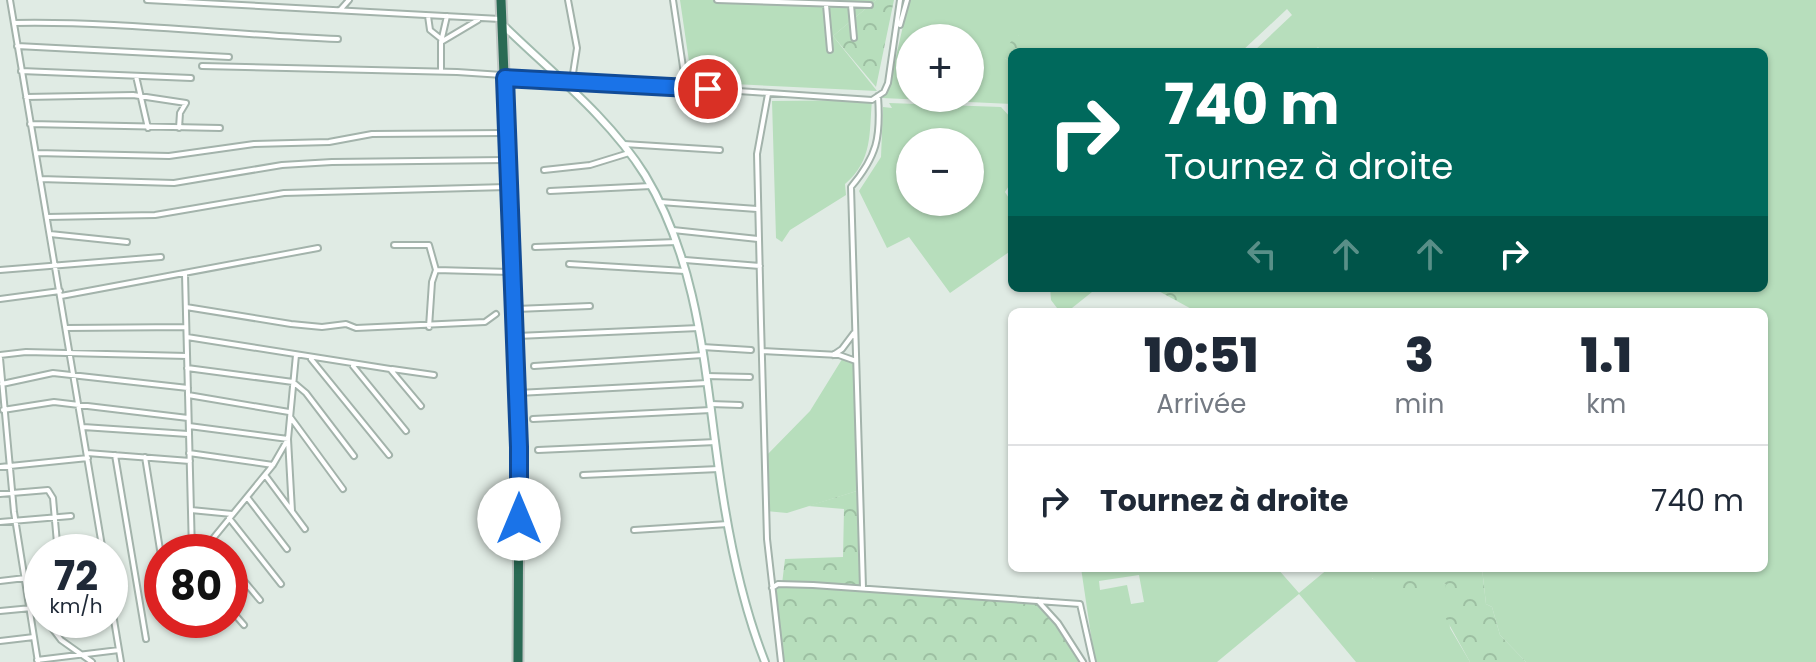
<!DOCTYPE html>
<html lang="fr">
<head>
<meta charset="utf-8">
<style>
  :root { --surface:#fff; --page:#f6f6f7; --text:#1f2937; --muted:#747a83; --line:#e0e1e3 }
  body { margin:0; font-family:Poppins,sans-serif; background:var(--page); color:var(--text); height:100vh; display:flex; flex-direction:column; font-size:30px; white-space:nowrap }
  * { box-sizing:border-box; margin:0 }
  p { font-size:26px; color:var(--muted) }
  .icon { flex:none; width:44px; height:44px; fill:none; stroke:currentColor; stroke-width:2; stroke-linecap:round; stroke-linejoin:round }
  .map { position:relative; flex:1; overflow:hidden }
  .details { position:absolute; left:1008px; top:308px; width:760px; height:264px; display:flex; flex-direction:column; background:var(--surface); border-radius:12px; box-shadow:0 2px 6px #0004 }
  .details>* { flex:none }
  .hud { position:absolute; left:1008px; top:48px; width:760px; height:244px; border-radius:12px; box-shadow:0 2px 6px #0004; background:#00695c; color:#fff; overflow:hidden }
  .buttons { position:absolute; left:896px; top:24px; display:grid; gap:16px }
  .buttons a { display:grid; place-items:center; width:88px; height:88px; border-radius:50%; background:var(--surface); box-shadow:0 2px 6px #0004; font-size:40px }
  .speed { position:absolute; left:24px; top:534px; display:flex; gap:16px; font-size:40px; font-weight:700; text-align:center }
  .speed>* { display:grid; place-content:center; width:104px; height:104px; border-radius:50%; background:var(--surface); box-shadow:0 2px 6px #0004; line-height:1 }
  .speed small { font-size:20px; font-weight:400 }
  .speed .limit { border:12px solid #d22; background:#fff; color:#111 }
  .pin { position:absolute; display:grid; place-items:center; width:68px; height:68px; color:#fff; margin:-34px; border:4px solid #fff; border-radius:50%; box-shadow:0 2px 8px #0007 }
  .me { position:absolute; width:88px; margin:-44px; rotate:0deg; stroke-linejoin:round; filter:drop-shadow(0 0 6px #0008) }
  .turn { display:flex; align-items:center; gap:28px; height:168px; padding:0 24px; font-size:36px }
  .turn .icon { width:104px; height:104px; stroke-width:2.5 }
  .turn b { display:block; font-size:56px; line-height:68px }
  .lanes { display:flex; align-items:center; height:76px; padding:0 24px; background:#0003; justify-content:center; gap:40px; direction:ltr }
  .lanes .off { opacity:.35 }
  .eta { display:flex; justify-content:space-evenly; align-items:center; height:136px; text-align:center }
  .eta b { font-size:48px; font-weight:800; line-height:56px }
  ul { padding:0; list-style:none }
  li { display:flex; align-items:center; gap:24px; height:112px; padding:0 24px; border-top:2px solid var(--line) }
  li div { flex:1 }
  li b { display:block; font-size:30px }
  li em { font-style:normal }
  .map>svg:first-child { display:block }
  .grass { fill:#b7debc; fill-rule:evenodd }
  .forest { fill:url(#forest-crowns) }
  .lines { fill:none; stroke-linecap:round; stroke-linejoin:round }
  .street-casing { stroke:#a3b3ab; stroke-width:8 }
  .secondary-casing { stroke:#a0bbae; stroke-width:10 }
  .highway-casing { stroke:#c1c8c5; stroke-width:13 }
  .street { stroke:#fff; stroke-width:4 }
  .secondary { stroke:#fff; stroke-width:6 }
  .highway { stroke:#2a6a54; stroke-width:9 }
  .route-casing { stroke:#114b97; stroke-width:20 }
  .route { stroke:#1a73e8; stroke-width:14 }
</style>
</head>
<body>
<div class="map">
<svg width="1816" height="662" viewBox="0 0 1816 662">
  <defs>
    <pattern id="forest-crowns" width="20" height="18" patternUnits="userSpaceOnUse" patternTransform="scale(2)"><rect width="20" height="18" fill="#b7debc"/><path d="M2 6a3 3 0 1 1 6 0M12 15a3 3 0 1 1 6 0" fill="none" stroke="#9dbfa2"/></pattern>
  </defs>
  <rect width="100%" height="100%" fill="#e0ebe4"/>
  <path class="grass" d="M680 0H876L833 36 877 91 692 82Z
    M909 0H1816V662H1526L1500 635 1492 607 1486 604 1482 568H1764V312H1197L1190 298 1193 288H1764V52H1313L1319 47 1307 52H1253L1292 15 1287 9 1241 52H1037L1041 49 1019 35 1005 58 1012 63V104L882 98 888 91ZM910 38H970V98H910Z
    M872 100C869 134 873 160 845 184L846 195 790 230 782 242 776 238 772 101Z
    M889 103 1001 107 1012 119V181L1005 192 1012 203V250L950 293 909 237 887 248 859 191 881 157 883 107 892 108ZM970 142V202H910V142Z
    M1050 288H1097L1067 312H1060L1051 300Z
    M844 356 856 361 860 490 787 513 766 511 765 457 810 411Z
    M1081 568H1277L1299 593 1329 568H1373L1372 579 1439 582 1446 584 1450 628 1470 662H1356L1299 594 1217 662H1095ZM1139 575 1144 602 1131 604 1127 585 1100 590 1099 581Z"/>
  <path class="forest" d="M876 0H894L876 87 833 36Z
    M1019 35H1033L1041 49 1012 52V63L1005 58C1005 47 1010 41 1019 35Z
    M1153 288H1193L1191 298 1197 303V312Z
    M860 490 863 588 832 587 1034 602 1055 625 1079 662H782L770 591 782 584 785 559 843 557 844 509 808 506Z
    M1373 568H1482L1486 604 1492 607 1500 635 1526 662H1470L1440 608 1446 584 1439 583 1422 599 1371 578Z"/>
  <g class="lines">
    <defs>
      <path id="street" d="M10 0 103 552
        M147 0 500 19
        M568 0 577 48 572 80
        M673 0 686 87
        M717 0 870 5
        M826 5 830 50
        M851 5 854 38
        M340 10 349 0
        M428 16 430 30 440 38
        M14 23C122 21 230 35 338 39
        M900 25 907 0
        M441 42 447 16
        M17 46 229 57
        M202 66 457 72 872 100 884 92 888 83 900 0
        M21 71 191 78
        M441 71V42L478 20
        M136 76 148 128
        M768 94 757 154 761 323 767 539 781 662
        M26 97 133 95 186 103 180 113 179 128
        M30 124 220 128
        M624 144 720 150
        M36 153 169 156 254 144 329 142 372 134 504 133
        M544 170 590 165 629 153
        M40 179 174 183 282 165 332 162 505 160
        M550 191 651 186
        M660 202 757 209
        M47 217 155 215 284 193 507 187
        M673 230 758 239
        M50 234 127 242
        M394 245H429L436 270 510 272
        M535 247 677 242
        M685 260 760 266
        M569 264 685 271
        M0 270 161 257
        M185 274 192 552
        M61 296 318 248
        M0 299 60 291
        M186 307 291 324 322 327 346 324 356 328 485 322 496 314
        M516 309 590 306
        M429 327 432 282 436 270
        M66 328 186 327
        M517 336 699 328
        M187 337 390 369 421 406
        M702 347 751 350
        M762 351 839 355 856 361
        M0 355 26 352 187 356
        M833 355 842 349 854 333
        M0 358 14 512 38 662
        M311 359 389 455
        M353 366 406 431
        M534 366 703 355
        M187 368 293 382 306 393 354 456
        M392 369 434 375
        M706 376 750 377
        M2 384 53 373 188 388
        M518 393 707 383
        M188 395 289 412
        M710 404 740 405
        M3 410 54 402 188 418
        M291 418 343 489
        M533 419 711 410
        M189 426 288 439 292 511
        M83 427 188 434
        M538 450 716 442
        M87 453 190 461
        M189 453 273 465
        M115 455 146 639
        M145 457 162 562
        M0 467 88 458
        M265 475 305 529
        M583 475 719 469
        M0 494 48 490 53 498 57 543
        M247 497 287 549
        M191 510 232 514
        M229 518 281 584
        M0 522 71 516
        M634 530 728 524
        M211 541 220 552
        M202 552 273 465 288 439 296 355
        M230 564 260 600
        M0 581 42 576
        M772 588 778 584 813 585 1080 604 1093 662
        M863 588 851 187C877 156 881 138 878 96
        M110 596 121 662
        M1038 601 1058 623 1083 662
        M230 609 244 625
        M0 611 42 607
        M46 620 61 640 92 662
        M171 620 172 626
        M0 641 34 637
        M37 660 119 650"/>
      <path id="secondary" d="M503 25C551 72 609 117 645 175 704 273 705 387 723 497 732 554 744 609 765 662"/>
      <path id="highway" d="M501 0 519 449 518 662"/>
    </defs>
    <use href="#street" class="street-casing"/>
    <use href="#secondary" class="secondary-casing"/>
    <use href="#highway" class="highway-casing"/>
    <use href="#street" class="street"/>
    <use href="#secondary" class="secondary"/>
    <use href="#highway" class="highway"/>
  </g>
  <g class="lines">
    <defs>
      <path id="route" d="M519 519V447L505 78 708 89"/>
    </defs>
    <use href="#route" class="route-casing"/>
    <use href="#route" class="route"/>
  </g>
</svg>
<div class="buttons">
<a>+</a>
<a>−</a>
</div>
<div class="speed"><div>72<small>km/h</small></div><div class="limit">80</div></div>
<div class="pin" style="left:708px;top:89px;background:#d93025"><svg class="icon" aria-label="arrive" viewBox="0 0 24 24"><path d="M6 21V4h12l-3 4 3 4H6"/></svg></div>
<svg class="me" style="left:519px;top:519px" viewBox="-20 -20 40 40"><circle r="19" fill="#fff"/><path d="M0-13L10 11 0 6-10 11z" fill="#1a73e8"/></svg>
<div class="hud">
<div class="turn"><svg class="icon" aria-label="right" viewBox="0 0 24 24"><path d="M7 20v-9h11M14 6l5 5-5 5"/></svg><div><b>740 m</b>Tournez à droite</div></div>
<div class="lanes"><svg class="icon off" aria-label="left" viewBox="0 0 24 24"><path d="M17 20v-9H6M10 6l-5 5 5 5"/></svg><svg class="icon off" aria-label="ahead" viewBox="0 0 24 24"><path d="M12 20V5M6 11l6-6 6 6"/></svg><svg class="icon off" aria-label="ahead" viewBox="0 0 24 24"><path d="M12 20V5M6 11l6-6 6 6"/></svg><svg class="icon" aria-label="right" viewBox="0 0 24 24"><path d="M7 20v-9h11M14 6l5 5-5 5"/></svg></div>
</div>
<section class="details">
<div class="eta">
<div><b>10:51</b><p>Arrivée</p></div>
<div><b>3</b><p>min</p></div>
<div><b>1.1</b><p>km</p></div>
</div>
<ul>
<li><svg class="icon" aria-label="right" viewBox="0 0 24 24"><path d="M7 20v-9h11M14 6l5 5-5 5"/></svg><div><b>Tournez à droite</b></div><em>740 m</em></li>
</ul>
</section>
</div>
</body>
</html>
